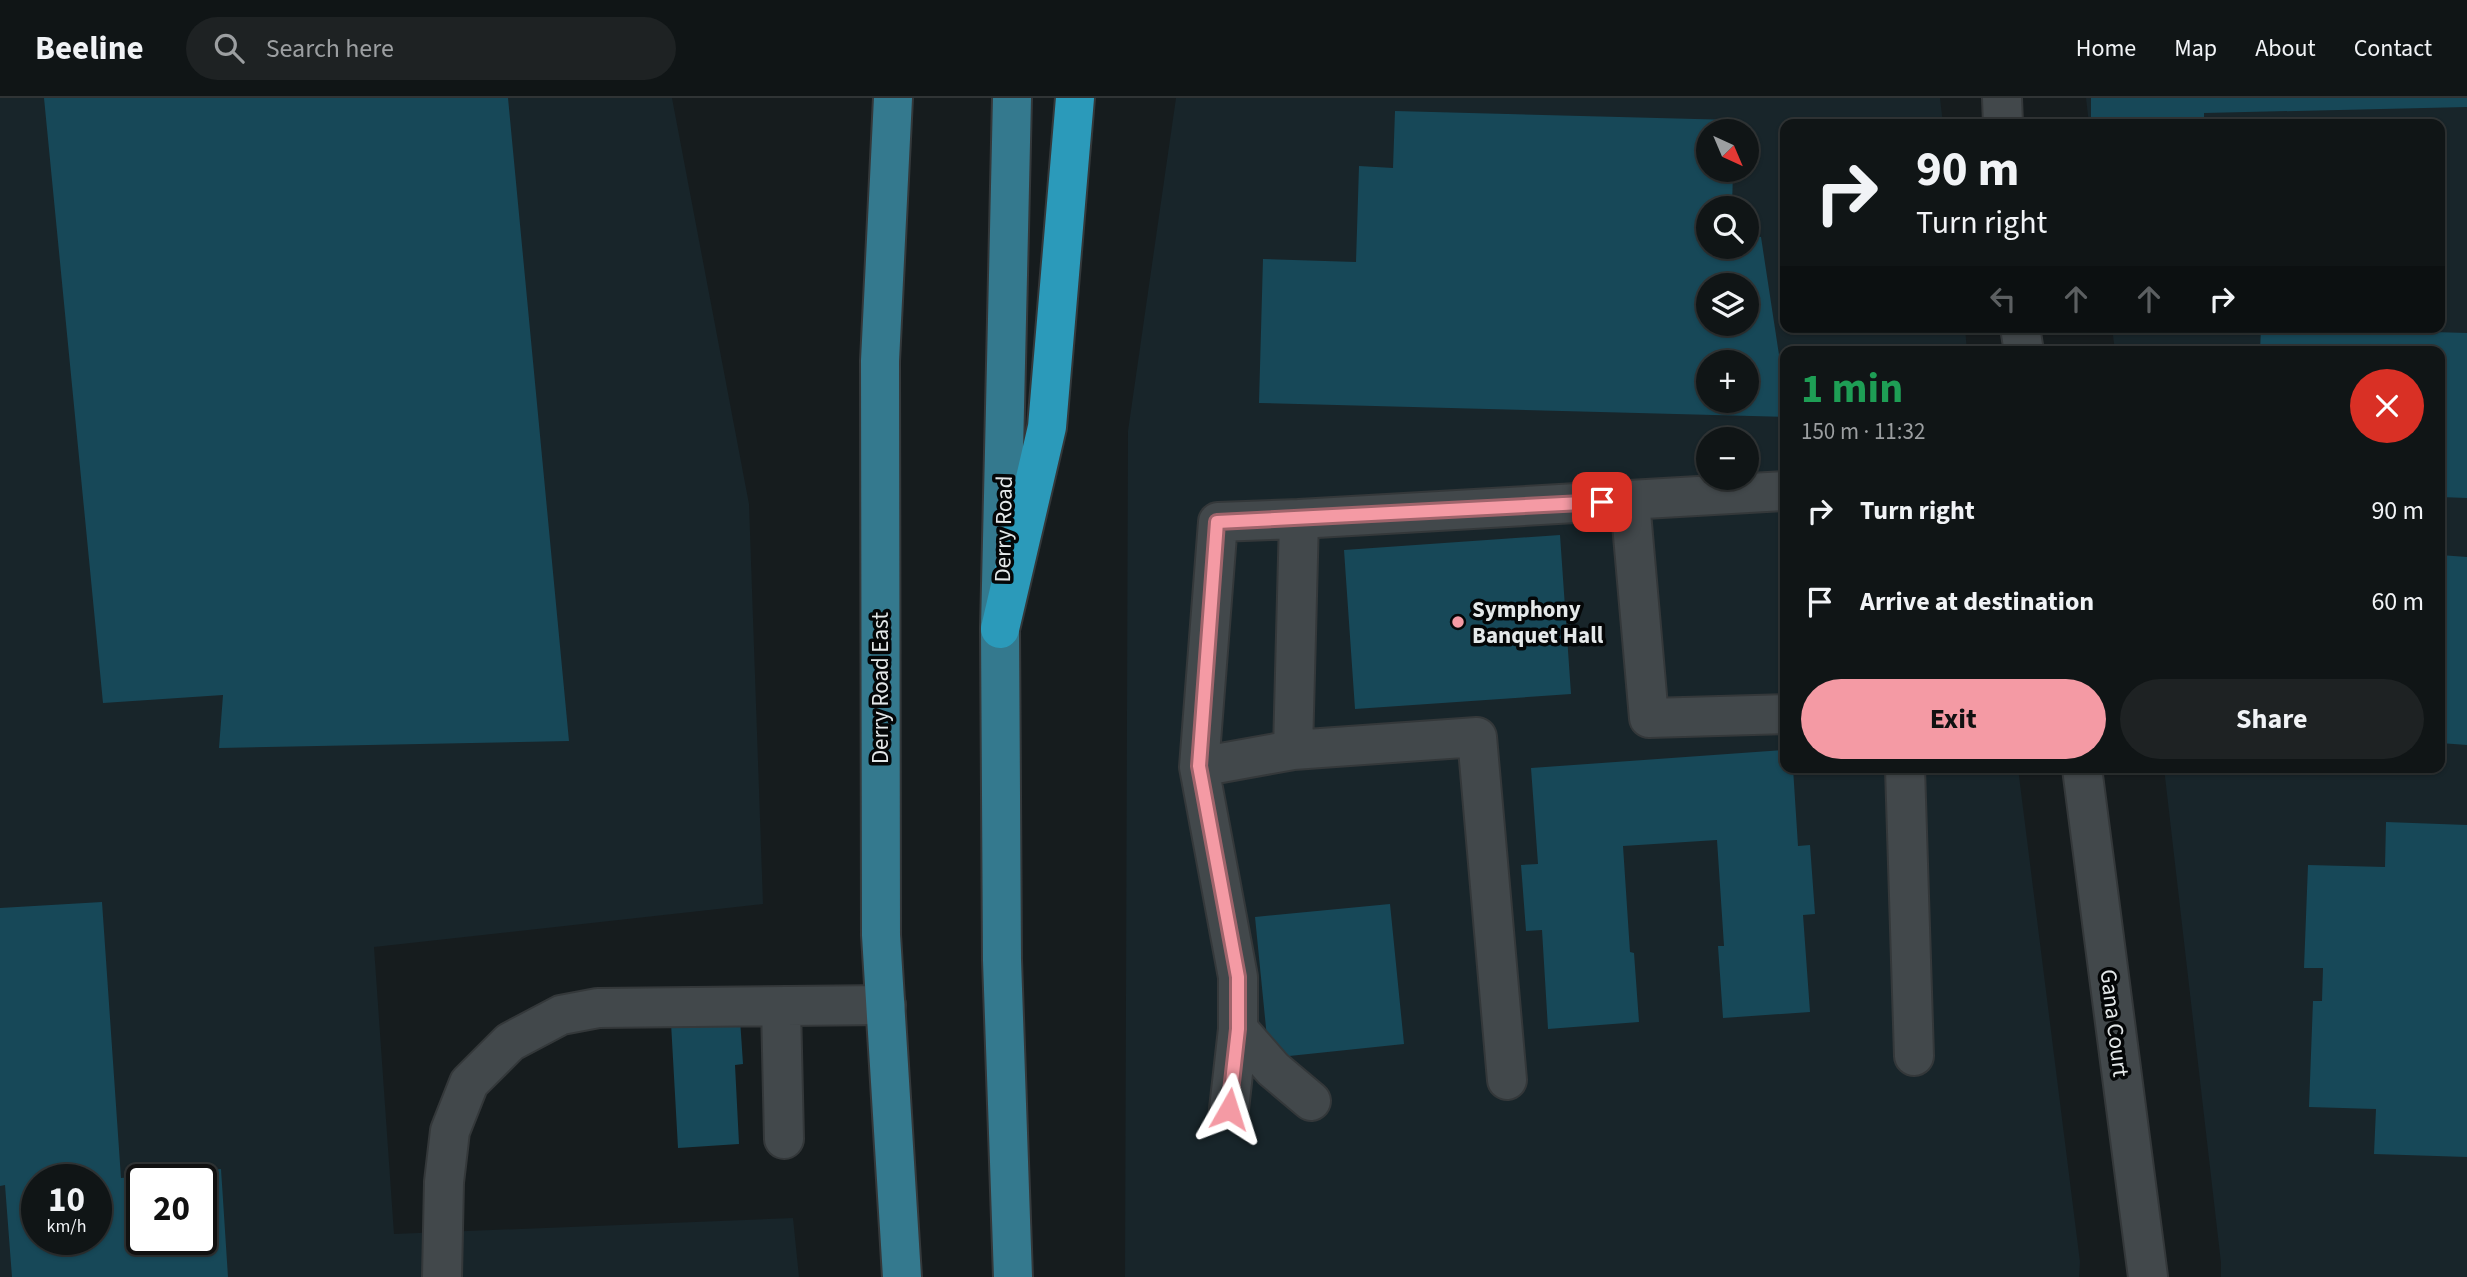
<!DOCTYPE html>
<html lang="en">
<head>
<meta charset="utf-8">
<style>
  :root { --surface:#101516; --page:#1e2223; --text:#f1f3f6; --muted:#9c9fa1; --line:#303435; --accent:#f49aa4 }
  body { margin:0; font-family:"Source Sans 3",sans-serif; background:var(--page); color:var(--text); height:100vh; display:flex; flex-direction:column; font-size:26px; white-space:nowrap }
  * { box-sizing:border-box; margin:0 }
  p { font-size:23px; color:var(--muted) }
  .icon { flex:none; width:38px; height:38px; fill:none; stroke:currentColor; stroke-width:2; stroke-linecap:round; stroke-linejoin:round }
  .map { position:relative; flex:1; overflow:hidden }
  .details { position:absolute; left:1780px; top:248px; width:665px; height:427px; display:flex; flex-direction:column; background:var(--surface); border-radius:14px; box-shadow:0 2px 5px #0004,0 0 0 2px var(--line) }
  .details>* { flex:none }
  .top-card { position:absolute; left:1780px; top:21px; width:665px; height:214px; border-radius:14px; box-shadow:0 2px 5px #0004,0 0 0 2px var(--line); background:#101516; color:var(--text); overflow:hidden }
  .needle { width:46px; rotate:136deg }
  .fabs { position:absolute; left:1696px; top:21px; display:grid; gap:14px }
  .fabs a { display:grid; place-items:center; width:63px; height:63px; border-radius:50%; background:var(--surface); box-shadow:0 2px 5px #0004,0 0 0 2px var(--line); font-size:35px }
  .speed { position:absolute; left:21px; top:1066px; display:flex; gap:14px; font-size:35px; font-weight:700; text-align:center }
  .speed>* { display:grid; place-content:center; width:91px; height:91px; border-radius:50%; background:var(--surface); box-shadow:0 2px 5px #0004,0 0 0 2px var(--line); line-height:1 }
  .speed small { font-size:18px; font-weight:400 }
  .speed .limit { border:4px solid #111; border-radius:10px; background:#fff; color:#111 }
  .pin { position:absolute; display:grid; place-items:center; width:60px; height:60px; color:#fff; margin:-30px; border-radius:14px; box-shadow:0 4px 10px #0006 }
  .me { position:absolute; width:77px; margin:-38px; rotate:6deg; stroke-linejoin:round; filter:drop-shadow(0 0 5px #0008) }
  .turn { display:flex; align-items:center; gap:24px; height:147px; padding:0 21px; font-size:32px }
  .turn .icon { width:91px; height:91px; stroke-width:2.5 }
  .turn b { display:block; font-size:49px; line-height:60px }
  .lanes { display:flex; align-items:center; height:66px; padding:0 21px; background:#0003; justify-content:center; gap:35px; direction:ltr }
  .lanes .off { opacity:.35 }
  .round { display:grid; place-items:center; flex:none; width:74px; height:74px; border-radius:37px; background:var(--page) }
  .summary { display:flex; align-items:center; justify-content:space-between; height:119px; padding:0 21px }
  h1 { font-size:42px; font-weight:700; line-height:52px; color:#1e9e55 }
  .primary-button { display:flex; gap:14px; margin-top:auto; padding:14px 21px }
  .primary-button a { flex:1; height:80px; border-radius:42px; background:var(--accent); color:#111; font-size:28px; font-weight:700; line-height:80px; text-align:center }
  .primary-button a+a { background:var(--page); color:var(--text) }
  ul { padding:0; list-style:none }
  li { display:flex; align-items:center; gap:21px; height:91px; padding:0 21px }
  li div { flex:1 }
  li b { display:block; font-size:26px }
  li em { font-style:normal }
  header { display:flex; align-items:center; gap:42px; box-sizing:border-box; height:98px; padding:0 35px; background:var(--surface); border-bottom:2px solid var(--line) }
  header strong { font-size:33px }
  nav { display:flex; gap:38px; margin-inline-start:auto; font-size:24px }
  .search { width:490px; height:63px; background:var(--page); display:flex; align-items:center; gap:18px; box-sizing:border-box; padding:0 24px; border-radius:38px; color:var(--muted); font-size:26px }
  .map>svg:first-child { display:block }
  .built { fill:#18252a; fill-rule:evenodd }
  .building { fill:#174858; fill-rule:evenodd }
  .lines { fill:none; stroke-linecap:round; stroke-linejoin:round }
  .minor-casing { stroke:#34383a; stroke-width:42 }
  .major-casing { stroke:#34383a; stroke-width:42 }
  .highway-casing { stroke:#34383a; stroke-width:42 }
  .minor { stroke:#42484b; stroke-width:38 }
  .major { stroke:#34798e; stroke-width:38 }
  .highway { stroke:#2b9aba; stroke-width:38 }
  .route-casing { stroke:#9f646b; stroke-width:18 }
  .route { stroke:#f49aa4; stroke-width:12 }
  .poi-dot { fill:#f49aa4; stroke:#040607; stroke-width:2.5 }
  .labels { text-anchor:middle; stroke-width:7; stroke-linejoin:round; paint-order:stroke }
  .street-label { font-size:23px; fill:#e4e8e9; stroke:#040607 }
  .poi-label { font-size:23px; font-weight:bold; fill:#e4e8e9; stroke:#040607; text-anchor:start }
</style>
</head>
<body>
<header>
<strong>Beeline</strong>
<div class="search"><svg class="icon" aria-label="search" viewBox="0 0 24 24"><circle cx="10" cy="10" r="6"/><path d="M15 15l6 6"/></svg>Search here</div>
<nav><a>Home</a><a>Map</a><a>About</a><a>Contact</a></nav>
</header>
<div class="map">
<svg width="2467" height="1179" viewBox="0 0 2467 1179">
  <rect width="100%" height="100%" fill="#161c1e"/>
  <path class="built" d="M0 0H672L749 406 763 806 374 849 394 1136 793 1120 799 1179H0ZM37 1082H96V1141H37ZM142 1082H201V1141H142Z
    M1176 0H1940L1943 26H1785V229H1965L1967 254H1785V670H2018L2080 1164 2079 1179H1125L1128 333ZM1708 33H1746V72H1708ZM1708 110H1746V149H1708ZM1708 187H1746V226H1708ZM1708 264H1746V303H1708ZM1708 341H1746V380H1708Z
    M2086 0H2467V1179H2221V1165L2164 670H2440V254H2115L2112 229H2440V26H2089Z"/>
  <path class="building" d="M44 0H508L569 643 219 650 223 597 103 605Z
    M2091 0H2467V9L2204 15V26H2091Z
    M1395 13 1734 22V33H1708V72H1733L1732 110H1708V149H1746V138L1761 139 1785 296V319L1259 305 1263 161 1356 164 1359 68 1393 70ZM1708 187H1746V226H1708ZM1708 264H1746V303H1708Z
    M2261 229 2467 235V400L2440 399V254H2260Z
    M1560 437 1571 596 1355 611 1344 452Z
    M2440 457 2467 459V647L2440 645Z
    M1785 652V670H1793L1798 748 1810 747 1815 816 1803 817 1810 914 1723 920 1718 848H1724L1717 742 1623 748 1630 854 1634 855 1639 924 1548 931 1542 832 1526 833 1521 767 1538 766 1531 670Z
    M2386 724 2467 727V1059L2374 1056 2376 1011 2309 1009 2313 903H2322L2323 870H2304L2308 767 2385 769Z
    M102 804 121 1080 221 1071 228 1179H12L5 1087 0 1088V810ZM37 1082H96V1141H37ZM142 1082H201V1141H142Z
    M1390 806 1404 946 1269 960 1255 819Z
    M740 921 743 966 735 967 739 1046 678 1050 671 925Z"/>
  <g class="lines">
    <defs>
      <path id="minor" d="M2002 0 2003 26
        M2020 229 2024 254
        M1630 403 1649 620 1785 616
        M1293 652 1299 421 1785 393
        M1199 669 1293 652 1477 639 1507 982
        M1905 670 1914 958
        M2082 670 2148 1179
        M781 909 784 1041
        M1238 931 1273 971 1311 1003
        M1229 1011 1238 931V879L1199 669 1218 424 1299 421
        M442 1179 444 1084 450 1033 469 985 510 944 561 917 598 910 886 907"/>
      <path id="major" d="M893 0 880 263 881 837 902 1179
        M1012 0 1000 531 1002 862 1013 1179"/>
      <path id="highway" d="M1000 531 1047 329 1075 0"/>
    </defs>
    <use href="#minor" class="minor-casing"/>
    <use href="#major" class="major-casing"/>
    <use href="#highway" class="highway-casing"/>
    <use href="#minor" class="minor"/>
    <use href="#major" class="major"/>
    <use href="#highway" class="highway"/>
  </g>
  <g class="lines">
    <defs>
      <path id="route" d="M1229 1011 1238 931V879L1199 668 1217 424 1602 404"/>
    </defs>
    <use href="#route" class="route-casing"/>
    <use href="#route" class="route"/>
  </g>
  <circle class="poi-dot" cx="1458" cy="524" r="7"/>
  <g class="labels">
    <g class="street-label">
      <text transform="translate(1003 431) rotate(-89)" y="8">Derry Road</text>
      <text transform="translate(880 590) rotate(-90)" y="8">Derry Road East</text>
      <text transform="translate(2115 925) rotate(83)" y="8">Gana Court</text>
    </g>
    <g class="poi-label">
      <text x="1472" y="519">Symphony<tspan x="1472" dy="26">Banquet Hall</tspan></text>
    </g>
  </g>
</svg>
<div class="fabs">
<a><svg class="needle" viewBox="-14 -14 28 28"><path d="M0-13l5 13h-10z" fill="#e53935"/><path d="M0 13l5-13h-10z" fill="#9c9fa1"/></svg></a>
<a><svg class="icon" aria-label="search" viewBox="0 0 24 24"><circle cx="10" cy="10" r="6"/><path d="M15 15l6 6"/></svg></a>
<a><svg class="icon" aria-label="layers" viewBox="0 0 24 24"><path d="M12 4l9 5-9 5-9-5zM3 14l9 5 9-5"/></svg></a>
<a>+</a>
<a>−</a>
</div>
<div class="speed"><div>10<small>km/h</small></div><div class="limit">20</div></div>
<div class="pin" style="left:1602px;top:404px;background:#d93025"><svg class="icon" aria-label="arrive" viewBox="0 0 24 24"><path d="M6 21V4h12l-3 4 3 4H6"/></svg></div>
<svg class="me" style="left:1229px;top:1011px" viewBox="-20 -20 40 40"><path d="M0-17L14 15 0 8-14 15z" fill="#f49aa4" stroke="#fff" stroke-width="4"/></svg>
<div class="top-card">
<div class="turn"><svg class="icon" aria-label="right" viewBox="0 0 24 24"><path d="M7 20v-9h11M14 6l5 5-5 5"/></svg><div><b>90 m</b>Turn right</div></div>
<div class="lanes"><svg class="icon off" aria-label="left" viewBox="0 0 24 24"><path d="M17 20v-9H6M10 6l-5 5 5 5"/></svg><svg class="icon off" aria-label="ahead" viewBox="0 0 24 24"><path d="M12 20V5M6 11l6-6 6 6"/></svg><svg class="icon off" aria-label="ahead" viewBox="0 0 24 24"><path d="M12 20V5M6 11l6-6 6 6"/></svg><svg class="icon" aria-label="right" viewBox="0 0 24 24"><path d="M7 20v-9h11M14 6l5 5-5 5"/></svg></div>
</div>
<section class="details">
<div class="summary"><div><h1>1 min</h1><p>150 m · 11:32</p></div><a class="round" style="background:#d93025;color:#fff"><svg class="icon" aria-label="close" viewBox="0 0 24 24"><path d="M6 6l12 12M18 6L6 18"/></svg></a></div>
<ul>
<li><svg class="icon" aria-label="right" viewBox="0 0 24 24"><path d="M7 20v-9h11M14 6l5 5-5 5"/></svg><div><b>Turn right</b></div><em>90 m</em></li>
<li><svg class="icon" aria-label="arrive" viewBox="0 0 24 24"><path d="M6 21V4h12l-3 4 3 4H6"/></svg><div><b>Arrive at destination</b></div><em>60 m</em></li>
</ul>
<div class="primary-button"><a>Exit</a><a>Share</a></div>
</section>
</div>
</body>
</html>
